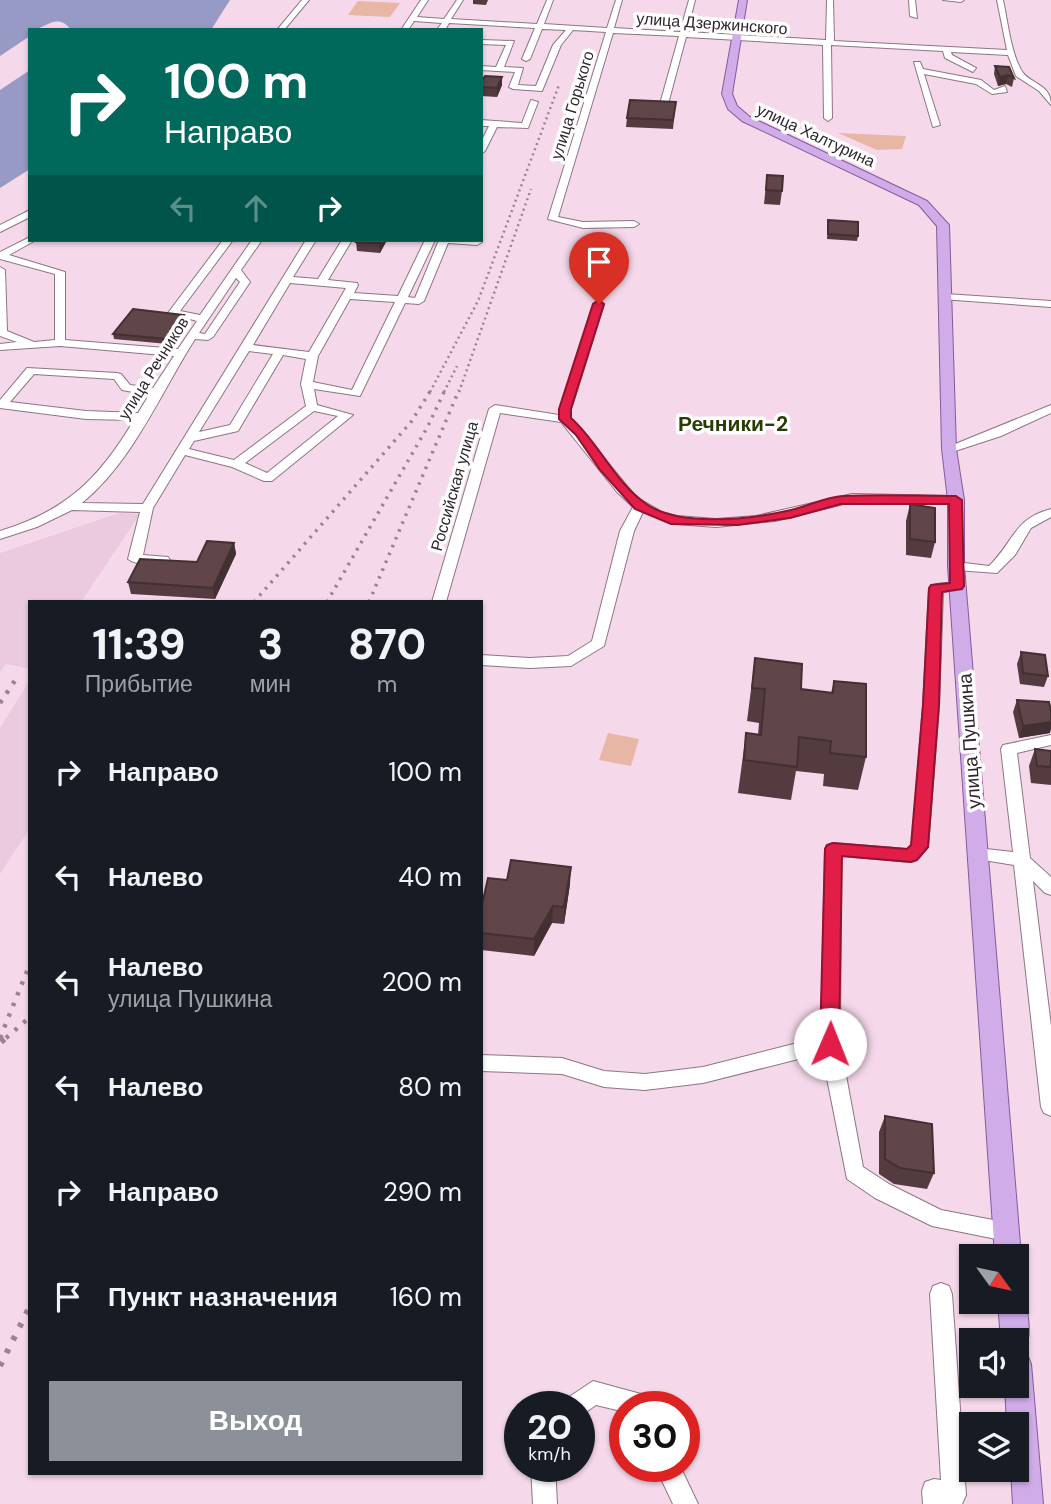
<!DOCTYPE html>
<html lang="ru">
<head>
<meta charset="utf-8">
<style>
  :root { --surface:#171b24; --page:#20242c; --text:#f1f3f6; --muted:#9ea1a6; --accent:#8c9099 }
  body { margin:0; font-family:"DM Sans",sans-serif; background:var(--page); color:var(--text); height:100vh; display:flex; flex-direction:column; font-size:26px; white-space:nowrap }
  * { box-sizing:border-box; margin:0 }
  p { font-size:23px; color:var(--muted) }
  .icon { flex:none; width:38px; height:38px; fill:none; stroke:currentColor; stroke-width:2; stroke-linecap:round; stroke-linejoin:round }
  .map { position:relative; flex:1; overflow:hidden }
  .panel { position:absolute; left:28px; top:600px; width:455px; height:875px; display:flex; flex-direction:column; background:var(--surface); border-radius:0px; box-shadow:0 2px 5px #0004 }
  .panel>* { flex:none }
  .guide { position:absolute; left:28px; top:28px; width:455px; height:214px; border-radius:0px; box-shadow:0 2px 5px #0004; background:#00695c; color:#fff; overflow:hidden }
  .needle { width:46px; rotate:123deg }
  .tools { position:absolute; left:959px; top:1244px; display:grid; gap:14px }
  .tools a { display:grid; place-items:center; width:70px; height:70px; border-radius:0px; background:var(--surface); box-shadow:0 2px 5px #0004; font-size:35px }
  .speed { position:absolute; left:504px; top:1391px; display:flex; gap:14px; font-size:35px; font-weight:700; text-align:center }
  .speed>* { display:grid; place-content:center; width:91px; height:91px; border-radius:50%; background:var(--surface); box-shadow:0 2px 5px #0004; line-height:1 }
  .speed small { font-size:18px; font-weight:400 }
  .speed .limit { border:10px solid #d22; background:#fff; color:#111 }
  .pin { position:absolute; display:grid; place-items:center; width:60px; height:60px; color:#fff; margin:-72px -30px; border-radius:50% 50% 50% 0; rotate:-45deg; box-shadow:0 0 7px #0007 }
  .pin .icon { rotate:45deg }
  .me { position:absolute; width:77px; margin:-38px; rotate:1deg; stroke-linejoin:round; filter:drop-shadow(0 0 5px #0008) }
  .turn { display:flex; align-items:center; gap:24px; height:147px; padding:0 21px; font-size:32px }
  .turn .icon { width:91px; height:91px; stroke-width:2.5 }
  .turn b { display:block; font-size:49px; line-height:60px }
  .lanes { display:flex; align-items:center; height:66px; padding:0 21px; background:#0003; justify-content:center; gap:35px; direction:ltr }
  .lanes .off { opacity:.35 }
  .eta { display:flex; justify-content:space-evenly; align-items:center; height:119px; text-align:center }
  .eta b { font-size:42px; font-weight:800; line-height:49px }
  .button { display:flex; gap:14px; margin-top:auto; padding:14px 21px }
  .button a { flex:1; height:80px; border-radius:0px; background:var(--accent); color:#fff; font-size:28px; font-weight:800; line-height:80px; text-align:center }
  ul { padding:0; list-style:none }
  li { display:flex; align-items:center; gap:21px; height:105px; padding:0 21px }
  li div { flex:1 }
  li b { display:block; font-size:26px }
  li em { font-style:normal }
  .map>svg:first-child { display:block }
  .built { fill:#ebcadf }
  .green { fill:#e7b6a5 }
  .water { fill:#969ac4 }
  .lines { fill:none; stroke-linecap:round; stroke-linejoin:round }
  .minor-casing { stroke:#8d7585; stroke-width:2 }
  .major-casing { stroke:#845a9d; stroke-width:2 }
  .minor { fill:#fff; fill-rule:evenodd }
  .major { fill:#d0ade9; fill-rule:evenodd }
  .rail-far3 { stroke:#998592; stroke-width:2.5; stroke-dasharray:2 3.5; stroke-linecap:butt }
  .rail-far2 { stroke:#998592; stroke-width:3.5; stroke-dasharray:2.5 6; stroke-linecap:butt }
  .rail-far1 { stroke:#998592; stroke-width:4.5; stroke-dasharray:3.5 8; stroke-linecap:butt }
  .rail { stroke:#998592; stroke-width:6; stroke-dasharray:4.5 10; stroke-linecap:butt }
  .wall { fill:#533b3f }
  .shaded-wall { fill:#433033 }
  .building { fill:#604549; stroke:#433033; stroke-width:2 }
  .route { fill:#e11d48; stroke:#92132f; stroke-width:2 }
  .labels { text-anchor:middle; stroke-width:7; stroke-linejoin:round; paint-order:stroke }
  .far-street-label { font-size:16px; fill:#2f252c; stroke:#fff }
  .street-label { font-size:19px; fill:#2f252c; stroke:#fff }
  .far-district-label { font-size:21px; font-weight:bold; fill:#293c06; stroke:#fff }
</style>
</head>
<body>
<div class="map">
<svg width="1051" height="1504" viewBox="0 0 1051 1504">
  <rect width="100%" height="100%" fill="#f5d9eb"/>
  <path class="built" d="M119 513 140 514 81 602H30V669L6 664 0 672V553Z
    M30 680V828L0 874V728Z"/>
  <path class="green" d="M358 1 400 3 390 17 348 15Z
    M838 133 906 136 902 149 877 150Z
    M608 733 639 739 631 766 599 760Z"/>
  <path class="water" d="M0 0H230L211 30H71C57 11 45 30 30 30V36L0 56Z
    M30 70V169L0 188V90Z"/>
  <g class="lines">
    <defs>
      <path id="minor" d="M302 0H309L284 30H277Z
        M421 0H428L417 17 444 19 457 0H463L451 19 537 24 547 0H553L544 24 607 28 616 0H622L614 28 680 32 689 0H695L687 32 826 40 827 0H833L834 41 1007 50 997 0H1003C1008 22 1010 49 1021 70 1030 85 1051 83 1051 105L1039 91 1016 76 1008 55 951 52 952 55 976 68 973 72 945 58 943 51 831 45 832 118 828 121 824 118 823 45 686 37 668 104 664 106 660 104 679 36 613 33 558 217 583 222 634 221 639 224 634 227 583 228 548 219 606 32 573 30 561 45 542 91 513 89 509 87 515 72 481 70V66L496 67 506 45 481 44V40L514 41 504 67 523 68 518 85 536 86 553 45 566 30 542 29 530 59 526 61 522 59 535 28 449 23 445 30H440L438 28 442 23 414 21 408 30H401Z
        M909 0H915L917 18 910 16Z
        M943 0H964L961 2Z
        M914 62H920L923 69 981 80 994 90 1005 86 1007 92 992 94 976 84 924 74 940 125 933 127Z
        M531 100 538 102 528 128 497 127 485 151 481 154V142L489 126H481V120L522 123Z
        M30 210V217L0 232V225Z
        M30 237V240H36L9 255 65 272V340L178 349 197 321 168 313 223 240H233L180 311 200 315 252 240H262L241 270 250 282 213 337 208 340 195 339C160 394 133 461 82 503L143 504 306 240H316L293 277 318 279 342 240H352L328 280 357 283 358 285 354 293 398 296 425 240H435L408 297 415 298 439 240H480L482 242 477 245 448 243 424 301 419 304 405 303 360 396 314 389 317 405 353 415 272 481H264L232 467 185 455 153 508 143 555 168 557 170 560 168 563C157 565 137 566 128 559L140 512 72 510 37 527 0 539V531C66 511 99 479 134 420L86 419 0 408V400L27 368 117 373 121 374 130 385 153 388 174 356 60 346 0 350V344L17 342 0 336V267L5 270 7 331 34 342 55 340V274L0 259V252ZM236 278 240 282 205 334 199 333ZM290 283 346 288 309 352 253 345ZM350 299 395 302 352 390 313 382 318 356ZM249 351 273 354 230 425 199 432ZM283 355 306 359 301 384 306 406 234 460 189 449 194 441 238 431ZM34 374 114 379 122 390 149 395 138 413 86 411 10 402ZM314 411 338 416 267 473 245 463Z
        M945 294 1051 301V307L941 299V295Z
        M599 301 604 304 571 409V418L636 497 662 512 677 516 716 519 756 516 852 494 956 496 962 500 956 504 852 502 775 521 716 527 676 524 643 512 634 531 604 646 571 666 530 668 481 665V655L530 658 568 656 592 641 620 531 633 507 617 492 561 422 500 413 446 602H432L489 409 495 405 559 415 594 304Z
        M1051 405V413L1001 436 949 453 943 449Z
        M1051 509V517L1031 528 1015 555 997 573 956 570 949 566 956 562 989 566C1014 542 1013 519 1051 509Z
        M957 582 962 583 964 586 962 589 943 592 939 705 928 847 917 860 911 862 841 856 840 1043 863 1167 889 1184 941 1210 1014 1224 1017 1231 1014 1238 1006 1241 932 1226 875 1198 847 1179 822 1053 703 1083 645 1090 604 1087 562 1074 481 1071V1055L562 1058 604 1071 645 1074 703 1067 821 1037 825 849 827 845 833 843 907 849 912 845 923 705 929 588 936 584Z
        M1051 735V745L1017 753 1030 858 1051 877V895L1045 893 1033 881 1051 1026V1116L1044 1113 1041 1107 1014 865 971 858 969 854 971 850 977 848 1013 852 1001 749 1003 745Z
        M941 1283 949 1286 952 1294 966 1495 962 1504H923L922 1491 925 1482 934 1479 941 1480 930 1294 933 1286Z
        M593 1381 641 1394 648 1407H625V1412L596 1405 579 1417V1407H562L566 1399Z
        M531 1466H555L557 1504H533Z
        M655 1466H680L698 1504H673Z"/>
      <path id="major" d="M739 0H747L732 94 737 106 750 117 927 201 949 225 956 449 964 500V566L1021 1256 1017 1265V1256H995L948 566V500L942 449 937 226 919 205 742 121 728 109 722 94Z
        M1017 1291 1022 1293C1028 1309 1032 1333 1025 1350L1021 1351 1027 1354 1031 1364 1043 1504H1013L1011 1470H1017V1424H1007L1005 1386H1017V1340H1001L998 1302H1017Z"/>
    </defs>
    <use href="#minor" class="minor-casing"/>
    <use href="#major" class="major-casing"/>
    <use href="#minor" class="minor"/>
    <use href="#major" class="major"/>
    <path class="rail-far3" d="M430 392 478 301 559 85
      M444 392 457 366
      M459 392 531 189"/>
    <path class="rail-far2" d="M254 602 411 422 431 390
      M327 602 428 426 445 390
      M369 602 459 390"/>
    <path class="rail-far1" d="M0 703 18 676
      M0 1038 30 964
      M6 1038 30 1017"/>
    <path class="rail" d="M0 1039 1 1036
      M1 1042 8 1036
      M0 1366 30 1306"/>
  </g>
  <path class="wall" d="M473 0H488L486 5 473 4Z
    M995 66 1014 78 1012 87 1006 84 998 86 994 74Z
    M502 77V85L497 97 481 96V82Z
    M675 110 673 129 626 127 627 118Z
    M767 175 782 191 780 205 764 204Z
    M828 220 858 236 857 241 827 239Z
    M387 240 380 253 357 251 356 242Z
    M184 315 185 321 168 344 114 339 113 334Z
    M910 504 935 542 931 558 906 555V521Z
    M234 543 236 554 215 599 131 594 128 582 197 562Z
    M1021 652 1048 676 1044 687 1020 684 1017 664Z
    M755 658 801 689 831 693 834 681 866 757 858 790 823 786 824 774 796 771 791 800 738 793 746 733 758 735 759 723 747 721Z
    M1017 700 1050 733 1019 738 1013 712Z
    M1035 749 1051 751V785L1031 783 1029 766Z
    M507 880 570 884 564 924 552 923 534 956 481 950V909Z
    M885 1116 934 1173 927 1189 894 1184 879 1174V1132Z"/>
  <path class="shaded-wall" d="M1008 75 1006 84 998 86 1000 77Z
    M502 77V85L497 97V88Z
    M381 240H387L380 253 379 243Z
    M184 315 185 321 168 344 167 339Z
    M234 543 236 554 215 599 213 588Z
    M1051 722V729L1050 733 1019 738 1023 726Z
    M571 867 570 884 564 924V907Z
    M553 906 552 923 534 956V939Z"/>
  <path class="building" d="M995 66 1009 67 1014 78 1008 75 1000 77Z
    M485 76 502 77 497 88 481 87V82Z
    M630 100 676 102 673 120 627 118Z
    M767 175 783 176 782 191 766 190Z
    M828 220 858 222V236L828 234Z
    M357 240H381L379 243 356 242Z
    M133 309 184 315 167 339 113 334Z
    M910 504 935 508V542L910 539Z
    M207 541 234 543 213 588 128 582 140 559 197 562Z
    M1021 652 1045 655 1048 676 1023 673Z
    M755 658 802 664 801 689 833 693 834 681 866 684V757L830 753 831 741 799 737 797 767 744 760 746 733 761 735 765 689 752 688Z
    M1017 700 1049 702 1051 711V722L1023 726Z
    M1035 749 1051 751V767L1037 766Z
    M511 860 571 867 564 907 553 906 534 939 481 933V909L488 878 507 880Z
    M885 1116 932 1124 934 1173 900 1168 885 1159Z"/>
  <path class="route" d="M599 300 604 304 571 409V418C599 443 614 481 645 503 678 528 752 519 791 510 808 506 826 497 843 496 880 494 918 496 956 496L962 500 964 586 962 589 942 592 939 705 928 847 917 860 911 862 842 856 839 1044 837 1049 830 1052 823 1049 820 1044 825 849 827 845 833 843 907 849 911 845 923 705 929 588 931 585 950 583 949 504H841L790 518 737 525 671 524 635 509 600 470 576 435 559 419V409L593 304Z"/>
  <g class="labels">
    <g class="far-street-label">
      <text transform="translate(712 23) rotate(4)" y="6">улица Дзержинского</text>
      <text transform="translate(572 105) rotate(-73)" y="6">улица Горького</text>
      <text transform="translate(816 135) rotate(25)" y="6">улица Халтурина</text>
      <text transform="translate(153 368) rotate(-58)" y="6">улица Речников</text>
      <text transform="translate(454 486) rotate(-74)" y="6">Российская улица</text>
    </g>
    <g class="street-label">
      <text transform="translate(969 741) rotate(-94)" y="7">улица Пушкина</text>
    </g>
    <g class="far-district-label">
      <text x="733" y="431">Речники-2</text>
    </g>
  </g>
</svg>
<div class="tools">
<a><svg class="needle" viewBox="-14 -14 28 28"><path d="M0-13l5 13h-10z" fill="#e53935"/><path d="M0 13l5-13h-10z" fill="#9ea1a6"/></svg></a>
<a><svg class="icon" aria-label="sound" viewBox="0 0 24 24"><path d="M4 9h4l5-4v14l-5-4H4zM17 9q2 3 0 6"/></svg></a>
<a><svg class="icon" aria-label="layers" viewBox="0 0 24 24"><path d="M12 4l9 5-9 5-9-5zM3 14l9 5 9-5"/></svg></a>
</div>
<div class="speed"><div>20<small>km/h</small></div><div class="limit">30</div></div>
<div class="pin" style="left:599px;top:304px;background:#d93025"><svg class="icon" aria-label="arrive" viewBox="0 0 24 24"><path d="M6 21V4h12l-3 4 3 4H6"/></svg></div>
<svg class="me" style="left:830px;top:1044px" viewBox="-20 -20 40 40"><circle r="19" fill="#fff"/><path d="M0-13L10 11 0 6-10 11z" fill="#e11d48"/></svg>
<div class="guide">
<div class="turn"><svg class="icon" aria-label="right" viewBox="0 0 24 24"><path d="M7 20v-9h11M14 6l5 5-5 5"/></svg><div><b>100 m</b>Направо</div></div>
<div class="lanes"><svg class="icon off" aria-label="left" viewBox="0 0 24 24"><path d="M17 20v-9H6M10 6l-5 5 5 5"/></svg><svg class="icon off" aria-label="ahead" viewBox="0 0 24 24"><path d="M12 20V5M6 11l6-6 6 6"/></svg><svg class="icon" aria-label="right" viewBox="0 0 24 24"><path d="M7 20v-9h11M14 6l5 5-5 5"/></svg></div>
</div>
<section class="panel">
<div class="eta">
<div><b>11:39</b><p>Прибытие</p></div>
<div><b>3</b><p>мин</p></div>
<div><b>870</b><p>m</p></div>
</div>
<ul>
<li><svg class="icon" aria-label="right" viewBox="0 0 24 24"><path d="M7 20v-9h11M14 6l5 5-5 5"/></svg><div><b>Направо</b></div><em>100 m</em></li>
<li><svg class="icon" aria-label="left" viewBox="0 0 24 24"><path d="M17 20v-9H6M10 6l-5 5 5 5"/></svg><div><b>Налево</b></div><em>40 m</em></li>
<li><svg class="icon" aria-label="left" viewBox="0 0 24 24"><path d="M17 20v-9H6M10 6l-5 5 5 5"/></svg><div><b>Налево</b><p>улица Пушкина</p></div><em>200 m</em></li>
<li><svg class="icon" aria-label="left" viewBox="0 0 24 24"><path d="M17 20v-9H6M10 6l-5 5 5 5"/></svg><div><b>Налево</b></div><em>80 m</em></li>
<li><svg class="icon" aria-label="right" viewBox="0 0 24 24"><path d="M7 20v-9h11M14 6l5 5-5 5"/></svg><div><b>Направо</b></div><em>290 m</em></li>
<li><svg class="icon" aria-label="arrive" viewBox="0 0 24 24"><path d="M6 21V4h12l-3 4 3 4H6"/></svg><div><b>Пункт назначения</b></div><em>160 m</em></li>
</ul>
<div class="button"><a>Выход</a></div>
</section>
</div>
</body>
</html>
